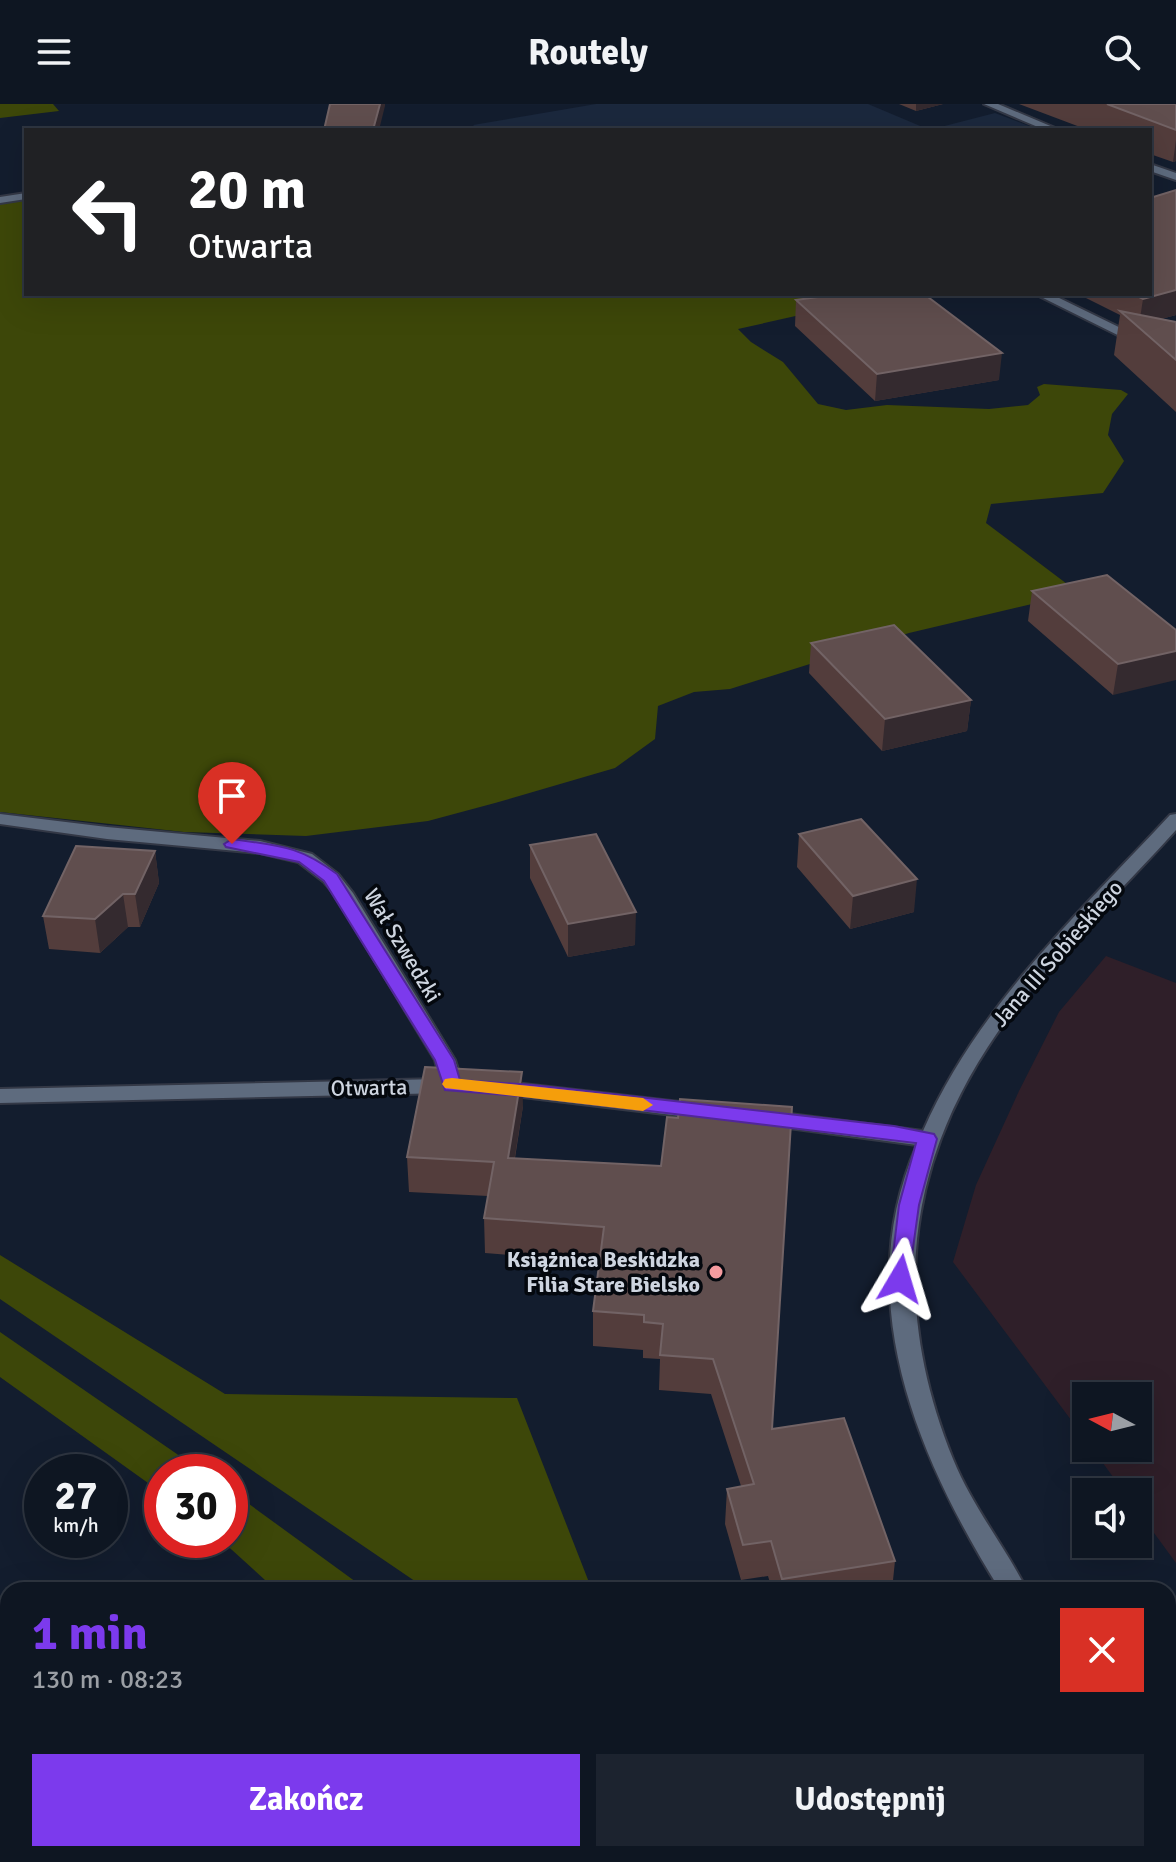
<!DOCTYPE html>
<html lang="pl">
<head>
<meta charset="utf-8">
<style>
  :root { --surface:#0e1622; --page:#1c232f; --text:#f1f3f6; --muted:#9b9fa5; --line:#2e3540; --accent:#7c3aed }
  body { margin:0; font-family:Signika,sans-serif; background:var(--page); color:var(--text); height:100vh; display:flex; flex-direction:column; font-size:30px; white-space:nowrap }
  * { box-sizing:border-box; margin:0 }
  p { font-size:26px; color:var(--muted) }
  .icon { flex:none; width:44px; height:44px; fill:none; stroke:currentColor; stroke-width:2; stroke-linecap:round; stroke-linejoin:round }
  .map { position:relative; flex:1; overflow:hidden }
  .drawer { position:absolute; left:0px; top:1478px; width:1176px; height:280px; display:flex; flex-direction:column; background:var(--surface); border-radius:24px 24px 0 0; box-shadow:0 8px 32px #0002,0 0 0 2px var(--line) }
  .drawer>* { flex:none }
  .hud { position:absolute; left:24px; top:24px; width:1128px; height:168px; border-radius:0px; box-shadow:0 8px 32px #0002,0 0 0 2px var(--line); background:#202124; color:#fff; overflow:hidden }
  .needle { width:52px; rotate:277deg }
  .tools { position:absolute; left:1072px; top:1278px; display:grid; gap:16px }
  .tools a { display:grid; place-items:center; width:80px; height:80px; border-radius:0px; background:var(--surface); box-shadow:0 8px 32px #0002,0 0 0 2px var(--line); font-size:40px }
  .speed { position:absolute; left:24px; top:1350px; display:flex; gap:16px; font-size:40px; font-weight:700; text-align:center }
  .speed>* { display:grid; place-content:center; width:104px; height:104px; border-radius:50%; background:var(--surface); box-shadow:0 8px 32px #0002,0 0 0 2px var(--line); line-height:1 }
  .speed small { font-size:20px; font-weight:400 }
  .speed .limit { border:12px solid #d22; background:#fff; color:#111 }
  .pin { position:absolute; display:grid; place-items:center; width:68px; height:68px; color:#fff; margin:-82px -34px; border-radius:50% 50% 50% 0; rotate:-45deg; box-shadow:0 0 8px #0007 }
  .pin .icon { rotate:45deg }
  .me { position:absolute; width:88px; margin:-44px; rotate:7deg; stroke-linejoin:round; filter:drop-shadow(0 0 6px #0008) }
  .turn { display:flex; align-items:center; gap:28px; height:168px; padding:0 32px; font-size:36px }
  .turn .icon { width:104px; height:104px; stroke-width:2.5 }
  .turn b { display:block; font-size:56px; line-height:68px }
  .round { display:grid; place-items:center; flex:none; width:84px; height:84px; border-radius:0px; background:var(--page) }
  .headline { display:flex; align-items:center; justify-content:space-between; height:136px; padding:0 32px }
  h1 { font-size:48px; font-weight:700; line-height:60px; color:var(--accent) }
  .action { display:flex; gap:16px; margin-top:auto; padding:16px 32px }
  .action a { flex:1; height:92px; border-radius:0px; background:var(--accent); color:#fff; font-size:32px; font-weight:700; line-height:92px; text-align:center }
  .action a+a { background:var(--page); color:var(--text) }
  header { display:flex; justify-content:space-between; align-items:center; height:104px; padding:0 32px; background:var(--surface); font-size:36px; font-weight:700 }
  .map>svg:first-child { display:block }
  .commercial { fill:#2f1f29 }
  .built { fill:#1b283d }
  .green { fill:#3d4709 }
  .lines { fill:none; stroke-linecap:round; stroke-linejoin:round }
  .minor-casing { stroke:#333846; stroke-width:4 }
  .minor { fill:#5e6b7e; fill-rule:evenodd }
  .wall { fill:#533d3c }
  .shaded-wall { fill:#342a2f }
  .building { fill:#604e4e; stroke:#726365; stroke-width:2 }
  .route { fill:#7c3aed; stroke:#51269a; stroke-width:2 }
  .slow { fill:#f59e0b }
  .poi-dot { fill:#f59b9f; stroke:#04080e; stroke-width:3 }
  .labels { text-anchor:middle; stroke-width:7; stroke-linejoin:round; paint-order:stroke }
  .street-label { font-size:22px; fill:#ced5e0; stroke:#04080e }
  .poi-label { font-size:22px; font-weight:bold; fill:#ced5e0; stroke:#04080e; text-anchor:end }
</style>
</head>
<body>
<header><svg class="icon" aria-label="menu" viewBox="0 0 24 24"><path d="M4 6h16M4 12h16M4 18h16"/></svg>Routely<svg class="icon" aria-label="search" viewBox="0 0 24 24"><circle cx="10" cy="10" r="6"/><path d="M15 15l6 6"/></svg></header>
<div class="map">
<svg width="1176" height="1758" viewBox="0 0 1176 1758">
  <rect width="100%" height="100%" fill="#131d2e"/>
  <path class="commercial" d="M1106 852 1176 879V1459L1138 1407V1388H1124L1092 1344H1138V1292H1086V1336L953 1158 976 1081 1019 987 1059 908Z"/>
  <path class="built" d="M596 0H868L925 24 479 26 473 21Z
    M995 9 1040 26H929Z"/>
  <path class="green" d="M0 0H53L59 7 0 14Z
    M26 94V190H894L738 225 751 238 783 258 818 300 846 306 887 301 989 305 1028 301 1040 291 1037 283 1044 280 1121 286 1128 290 1112 310 1108 331 1124 357 1103 389 991 400 986 419 1079 489 909 529 730 585 694 588 658 602 655 635 615 664 495 699 428 717 306 732 184 728 0 708V98Z
    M0 1151 225 1290 517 1294 592 1486H428L0 1195Z
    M0 1228 203 1368H162V1389L0 1273Z
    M230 1387 238 1392 367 1486H276L221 1436H230Z
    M508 1750H697L706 1758H514Z
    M770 1750H1054L1056 1758H779Z"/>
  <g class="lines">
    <defs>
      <path id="minor" d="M984 0H998L1060 26H1045Z
        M1150 60 1176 69V76L1150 67Z
        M26 89V95L0 99V93Z
        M1035 190H1051L1176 251V260Z
        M0 710 107 723 260 737 312 750 338 770 353 789 455 956 463 981 459 986 448 989 0 999V985L440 975 435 956 335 791 324 778 298 758 260 749 107 735 0 720Z
        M1176 710V726C1128 779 1074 832 1029 887 911 1030 883 1182 953 1355 972 1402 1004 1441 1027 1486H1000C918 1354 849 1196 917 1041L766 1021 758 1019 755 1014 758 1009 766 1007 923 1027C977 903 1079 809 1170 711Z
        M496 977 706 1001 714 1003 717 1008 714 1013 706 1015 489 989 485 984Z
        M1168 1626 1176 1629V1657L1168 1654Z"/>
    </defs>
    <use href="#minor" class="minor-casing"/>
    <use href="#minor" class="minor"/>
  </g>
  <path class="wall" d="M899 0H943L916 7Z
    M1019 0H1176V57L1173 58 1150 50V26H1088Z
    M1078 190H1150L1176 211 1161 215 1176 218V308L1114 251 1120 211Z
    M796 196 999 276 875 297 795 222Z
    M1032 487 1176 526 1113 591 1028 517Z
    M811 539 971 596 967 627 882 647 809 569Z
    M799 730 914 808 850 825 797 763Z
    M530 741 635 841 568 853 530 774Z
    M155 747 159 779 140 823H128L100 849 49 845 43 812Z
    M523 1002 515 1054 661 1062 772 1325 895 1457 892 1486H772L768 1472 741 1476 725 1420 727 1385 741 1382 711 1290 659 1286 660 1255 643 1254V1246L593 1242V1207L600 1158 485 1149 484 1114 488 1092 409 1088 407 1053Z"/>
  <path class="shaded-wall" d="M380 0H385V2L379 26H373Z
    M916 0H943L916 7Z
    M1176 36V57L1173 58Z
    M1176 186V211L1139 221 1143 195Z
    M1002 249 999 276 875 297 877 270Z
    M1176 547V576L1113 591 1118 560Z
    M971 596 967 627 882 647 885 615Z
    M155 747 159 779 140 823 135 790Z
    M917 775 914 808 850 825 853 792Z
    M123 790 128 823 100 849 95 815Z
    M636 808 635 841 568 853V820Z
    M522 968 523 1002 509 1088 508 1054Z"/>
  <path class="building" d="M330 0H380L373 26H324Z
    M1107 0H1176V26Z
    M1176 86V186L1143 195 1133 190H1150V94Z
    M840 190H924L1002 249 877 270 796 196Z
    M1120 207 1176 218V256Z
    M1107 471 1176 526V547L1118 560 1032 487Z
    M894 521 971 596 885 615 811 539Z
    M861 715 917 775 853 792 799 730Z
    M596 730 636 808 568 820 530 741Z
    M76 742 155 747 135 790H123L95 815 43 812Z
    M425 963 522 968 508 1054 661 1062 667 1013 678 1014 680 995 792 1003 772 1325 844 1314 895 1457 782 1475 771 1437 743 1441 727 1385 754 1380 713 1255 660 1251 663 1220 644 1218V1211L593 1207 604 1123 484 1114 494 1058 407 1053Z
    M8 1736V1750H308L310 1758H0V1738Z"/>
  <path class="route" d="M232 735C279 742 298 741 337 770L454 956 460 976 533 981 894 1022 934 1030 937 1035 919 1101 908 1180H893L890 1175 899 1101 916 1039 533 993 445 986 435 956 324 777 299 758 226 743 224 740Z"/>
  <path class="slow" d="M452 974 643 994 653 1001 643 1007 445 984 442 980 445 975Z"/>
  <circle class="poi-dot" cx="716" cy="1168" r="8"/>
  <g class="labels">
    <g class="street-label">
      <text transform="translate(403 841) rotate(59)" y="8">Wał Szwedzki</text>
      <text transform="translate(1057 849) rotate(-49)" y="8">Jana III Sobieskiego</text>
      <text transform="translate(369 983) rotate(-1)" y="8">Otwarta</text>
    </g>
    <g class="poi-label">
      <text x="700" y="1163">Książnica Beskidzka<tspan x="700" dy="25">Filia Stare Bielsko</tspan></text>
    </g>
  </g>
</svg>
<div class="tools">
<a><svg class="needle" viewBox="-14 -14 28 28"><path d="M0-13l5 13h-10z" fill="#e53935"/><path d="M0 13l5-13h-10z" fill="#9b9fa5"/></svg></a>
<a><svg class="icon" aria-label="sound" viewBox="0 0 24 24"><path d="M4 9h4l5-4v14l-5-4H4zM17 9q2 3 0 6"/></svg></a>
</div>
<div class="speed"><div>27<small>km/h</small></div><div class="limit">30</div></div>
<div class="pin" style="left:232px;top:740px;background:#d93025"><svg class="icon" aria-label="arrive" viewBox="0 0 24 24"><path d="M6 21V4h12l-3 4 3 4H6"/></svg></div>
<svg class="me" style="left:900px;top:1175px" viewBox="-20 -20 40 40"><path d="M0-17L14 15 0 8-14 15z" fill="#7c3aed" stroke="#fff" stroke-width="4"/></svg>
<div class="hud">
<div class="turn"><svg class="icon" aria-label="left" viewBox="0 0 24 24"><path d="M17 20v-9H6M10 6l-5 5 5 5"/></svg><div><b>20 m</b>Otwarta</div></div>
</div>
<section class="drawer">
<div class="headline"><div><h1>1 min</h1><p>130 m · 08:23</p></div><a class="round" style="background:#d93025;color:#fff"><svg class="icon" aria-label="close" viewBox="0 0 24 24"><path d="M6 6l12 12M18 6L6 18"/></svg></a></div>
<div class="action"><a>Zakończ</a><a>Udostępnij</a></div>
</section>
</div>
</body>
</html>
